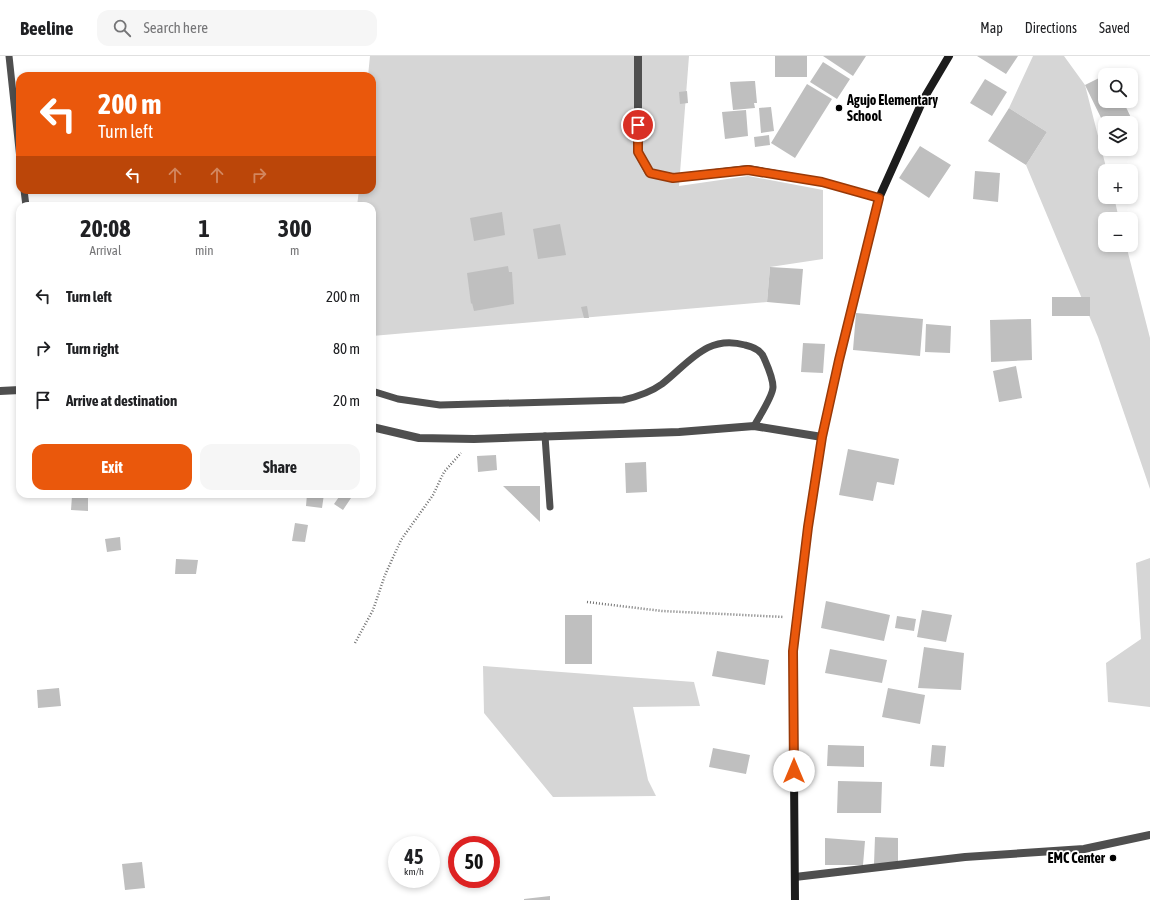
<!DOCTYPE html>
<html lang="en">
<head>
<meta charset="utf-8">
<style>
  :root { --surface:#fff; --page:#f6f6f6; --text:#202124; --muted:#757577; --line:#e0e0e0; --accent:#ea580c }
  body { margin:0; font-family:"Asap Condensed",sans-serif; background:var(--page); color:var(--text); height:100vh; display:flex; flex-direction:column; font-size:15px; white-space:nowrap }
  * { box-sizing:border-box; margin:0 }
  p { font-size:13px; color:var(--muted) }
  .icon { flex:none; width:22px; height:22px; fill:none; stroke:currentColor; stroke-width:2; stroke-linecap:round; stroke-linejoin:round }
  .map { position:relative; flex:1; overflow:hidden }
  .panel { position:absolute; left:16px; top:146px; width:360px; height:296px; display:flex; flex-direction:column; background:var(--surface); border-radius:12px; box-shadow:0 2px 6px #0003 }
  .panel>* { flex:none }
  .guide { position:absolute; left:16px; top:16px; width:360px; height:122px; border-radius:12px; box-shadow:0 2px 6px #0003; background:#ea580c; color:#fff; overflow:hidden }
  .tools { position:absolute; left:1098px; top:12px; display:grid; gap:8px }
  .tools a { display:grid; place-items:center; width:40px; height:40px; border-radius:8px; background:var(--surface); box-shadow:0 2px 6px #0003; font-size:20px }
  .speed { position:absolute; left:388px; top:780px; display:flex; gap:8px; font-size:20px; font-weight:700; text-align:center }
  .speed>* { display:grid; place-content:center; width:52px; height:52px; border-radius:50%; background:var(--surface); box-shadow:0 2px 6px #0003; line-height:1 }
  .speed small { font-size:10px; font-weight:400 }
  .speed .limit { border:6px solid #d22; background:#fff; color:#111 }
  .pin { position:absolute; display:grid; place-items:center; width:34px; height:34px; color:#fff; margin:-17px; border:2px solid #fff; border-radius:50%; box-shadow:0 1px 4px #0007 }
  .me { position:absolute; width:44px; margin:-22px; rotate:0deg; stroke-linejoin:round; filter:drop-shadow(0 0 3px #0008) }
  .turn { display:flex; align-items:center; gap:14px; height:84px; padding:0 16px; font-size:18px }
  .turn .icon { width:52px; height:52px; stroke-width:2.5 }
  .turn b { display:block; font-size:28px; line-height:34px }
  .lanes { display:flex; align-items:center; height:38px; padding:0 16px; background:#0003; justify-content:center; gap:20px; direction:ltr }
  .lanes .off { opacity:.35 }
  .eta { display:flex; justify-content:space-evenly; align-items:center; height:68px; text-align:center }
  .eta b { font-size:24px; font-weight:700; line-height:28px }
  .primary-button { display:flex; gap:8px; margin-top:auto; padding:8px 16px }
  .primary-button a { flex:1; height:46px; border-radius:12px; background:var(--accent); color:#fff; font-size:16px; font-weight:700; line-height:46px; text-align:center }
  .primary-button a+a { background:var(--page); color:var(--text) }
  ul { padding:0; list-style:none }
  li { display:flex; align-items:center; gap:12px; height:52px; padding:0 16px }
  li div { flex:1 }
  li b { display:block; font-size:15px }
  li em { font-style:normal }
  header { display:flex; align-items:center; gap:24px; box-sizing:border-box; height:56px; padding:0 20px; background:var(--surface); border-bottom:1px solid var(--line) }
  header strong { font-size:19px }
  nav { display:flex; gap:22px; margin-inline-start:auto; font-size:14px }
  .search { width:280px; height:36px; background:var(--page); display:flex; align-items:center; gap:10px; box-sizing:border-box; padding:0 14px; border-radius:12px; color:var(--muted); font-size:15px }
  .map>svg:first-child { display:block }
  .green { fill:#d6d6d6 }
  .building { fill:#bfbfbf }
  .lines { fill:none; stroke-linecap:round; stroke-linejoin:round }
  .path { stroke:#717171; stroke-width:2.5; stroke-dasharray:1 2; stroke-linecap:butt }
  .service { stroke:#4f4f4f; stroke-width:7 }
  .minor { stroke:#4f4f4f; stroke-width:8 }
  .secondary { stroke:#1c1c1c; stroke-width:8 }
  .route-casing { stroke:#983908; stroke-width:10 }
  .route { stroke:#ea580c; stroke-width:7 }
  .poi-dot { fill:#000; stroke:#fff; stroke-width:1.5 }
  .labels { text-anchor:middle; stroke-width:3.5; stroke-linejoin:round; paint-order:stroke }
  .poi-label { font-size:14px; font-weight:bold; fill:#000; stroke:#fff; text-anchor:start }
</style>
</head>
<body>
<header>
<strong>Beeline</strong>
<div class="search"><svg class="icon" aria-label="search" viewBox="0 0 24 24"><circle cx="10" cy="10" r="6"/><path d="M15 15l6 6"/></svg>Search here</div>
<nav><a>Map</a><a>Directions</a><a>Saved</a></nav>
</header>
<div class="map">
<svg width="1150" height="844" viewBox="0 0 1150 844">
  <rect width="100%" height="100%" fill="#fff"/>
  <path class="green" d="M370 0H689L679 130 748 120 823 134V203L770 211 767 246 372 280V150H357L359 134H372V20H368Z
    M1033 0H1064L1085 29 1107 115H1105V141H1114L1119 163H1105V189H1126L1150 282V433L1098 281 1026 109 1047 76 1009 52Z
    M1150 502V651L1108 646 1106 607 1141 583 1136 507Z
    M483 610 694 626 700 650 633 651 648 724 656 740 553 741 484 657Z"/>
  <path class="building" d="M775 0H807V21H775Z
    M823 0H866L853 20Z
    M977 0H1018L1006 18Z
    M823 6 850 23 837 43 810 26Z
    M1109 17 1110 19H1105V45H1123L1137 74 1131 77V67H1105V70L1085 29Z
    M985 23 1007 36 992 60 970 47Z
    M752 25H755L757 47H754L755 52 733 54 730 26Z
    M807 28 832 43 795 102 771 87Z
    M687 35 688 47 680 48 679 36Z
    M771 51 774 75 761 77 759 52Z
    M1009 52 1047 76 1026 109 988 85Z
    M746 54 748 80 725 83 722 56Z
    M769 79 770 89 755 91 754 81Z
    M920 90 951 109 929 142 899 122Z
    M975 115 1000 117 998 146 973 143Z
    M502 156 505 179 474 185 470 162Z
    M560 168 566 199 538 203 533 173Z
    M508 210 509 216H512L514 248 474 255 472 247 471 248 467 217Z
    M770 211 803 213 800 249 767 246Z
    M1052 241H1090V260H1052Z
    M587 250 589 262H584L581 251Z
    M856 257 923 263 920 300 853 294Z
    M1031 263 1032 304 991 306 990 264Z
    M926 268 951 270 950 297 925 296Z
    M803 287 825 288 823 317 801 316Z
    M1016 310 1022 342 999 346 993 315Z
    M848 393 899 403 894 429 877 426 873 445 839 439Z
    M496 399 497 414 478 416 477 400Z
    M646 406 647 436 626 437 625 407Z
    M503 430H540V466Z
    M307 438H324L322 452 306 450Z
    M341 438 351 442 343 454 334 448Z
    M72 440 88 441V455L71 454Z
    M295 467 308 469 305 486 292 485Z
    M120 481 121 494 107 496 105 483Z
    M176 503 198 504 196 518H175Z
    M826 545 890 559 884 585 821 572Z
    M922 554 952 559 946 586 917 581Z
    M565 559H592V608H565Z
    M897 560 916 563 914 575 895 572Z
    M924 591 964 597 961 634 918 632Z
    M830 593 887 604 882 627 825 617Z
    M717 595 769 604 765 629 712 620Z
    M59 632 61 650 38 652 37 634Z
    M888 632 925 639 920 668 882 661Z
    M828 689 864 690V711L827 710Z
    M932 689 946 690 944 711 930 710Z
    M713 692 750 699 746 718 709 711Z
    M838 725 882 726 881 757H837Z
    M875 781 898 782V808H874Z
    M825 782 865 785 863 809H825Z
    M142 806 145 832 125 834 122 808Z
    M550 840V844H524V843Z"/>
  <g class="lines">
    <path class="path" d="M587 546 662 555 784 561
      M355 587 373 554 385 519 401 484 433 439 444 416 461 397"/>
    <path class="service" d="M9 0 20 103
      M24 134 26 150
      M372 335 398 343 440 349 623 344C636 341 651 336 662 328 689 307 707 278 745 289 754 291 761 294 764 302 768 311 773 322 773 331 773 340 759 361 754 370
      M545 380 550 451"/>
    <path class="minor" d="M638 0V96L649 117 673 122 748 113 822 126 879 142
      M0 335 20 334
      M372 371 419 382 474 383 679 376 754 370 822 381
      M795 821 965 801 1084 793 1150 779"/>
    <path class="secondary" d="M795 844 793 595 808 471 822 381 839 304 879 142 923 44 949 0"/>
  </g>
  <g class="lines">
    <defs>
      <path id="route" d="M638 69V96L650 117 673 122 748 114 822 126 879 142 839 304 822 381 808 471 793 595 794 715"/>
    </defs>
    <use href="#route" class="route-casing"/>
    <use href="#route" class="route"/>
  </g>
  <g class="poi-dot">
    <circle cx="839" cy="52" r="4"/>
    <circle cx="1113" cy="802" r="4"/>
  </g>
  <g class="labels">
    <g class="poi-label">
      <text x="847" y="49">Agujo Elementary<tspan x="847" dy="16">School</tspan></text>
      <text x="1105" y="807" text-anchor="end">EMC Center</text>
    </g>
  </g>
</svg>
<div class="tools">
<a><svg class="icon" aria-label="search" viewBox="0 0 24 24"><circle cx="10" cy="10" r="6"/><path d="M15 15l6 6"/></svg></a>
<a><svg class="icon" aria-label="layers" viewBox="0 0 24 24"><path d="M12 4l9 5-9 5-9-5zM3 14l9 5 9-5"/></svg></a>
<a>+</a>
<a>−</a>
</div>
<div class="speed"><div>45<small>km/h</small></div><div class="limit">50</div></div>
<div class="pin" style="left:638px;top:69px;background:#d93025"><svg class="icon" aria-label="arrive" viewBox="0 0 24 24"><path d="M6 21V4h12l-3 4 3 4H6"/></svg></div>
<svg class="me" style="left:794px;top:715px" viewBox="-20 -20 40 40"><circle r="19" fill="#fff"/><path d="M0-13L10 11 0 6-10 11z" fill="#ea580c"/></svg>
<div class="guide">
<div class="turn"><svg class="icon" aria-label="left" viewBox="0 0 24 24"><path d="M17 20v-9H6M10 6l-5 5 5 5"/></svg><div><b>200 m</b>Turn left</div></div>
<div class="lanes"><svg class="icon" aria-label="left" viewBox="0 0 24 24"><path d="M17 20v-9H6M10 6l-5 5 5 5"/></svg><svg class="icon off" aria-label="ahead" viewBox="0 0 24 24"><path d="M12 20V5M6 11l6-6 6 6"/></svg><svg class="icon off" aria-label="ahead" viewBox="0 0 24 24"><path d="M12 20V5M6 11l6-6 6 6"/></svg><svg class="icon off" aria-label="right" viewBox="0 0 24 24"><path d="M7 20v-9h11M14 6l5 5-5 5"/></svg></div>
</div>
<section class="panel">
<div class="eta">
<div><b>20:08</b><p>Arrival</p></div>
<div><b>1</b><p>min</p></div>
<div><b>300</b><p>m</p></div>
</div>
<ul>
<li><svg class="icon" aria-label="left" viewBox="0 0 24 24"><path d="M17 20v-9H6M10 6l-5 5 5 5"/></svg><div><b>Turn left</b></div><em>200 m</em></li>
<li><svg class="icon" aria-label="right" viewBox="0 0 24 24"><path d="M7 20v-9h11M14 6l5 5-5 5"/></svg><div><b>Turn right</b></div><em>80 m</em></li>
<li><svg class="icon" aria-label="arrive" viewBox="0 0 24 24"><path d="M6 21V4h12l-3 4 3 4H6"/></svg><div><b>Arrive at destination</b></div><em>20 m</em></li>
</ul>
<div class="primary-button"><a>Exit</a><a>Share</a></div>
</section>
</div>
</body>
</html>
